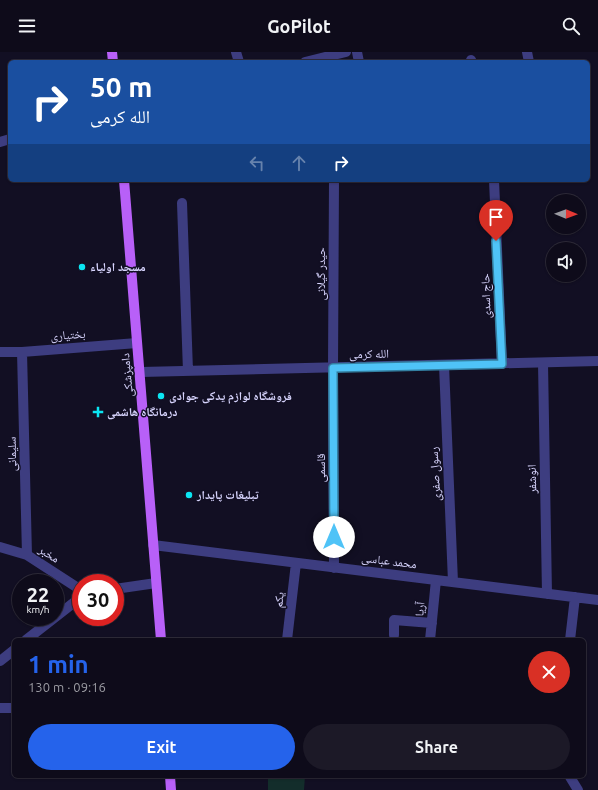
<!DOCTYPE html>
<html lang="en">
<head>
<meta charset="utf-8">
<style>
  :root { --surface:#0e0b1a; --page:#1c1927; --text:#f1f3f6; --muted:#9b9ba2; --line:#2e2b39; --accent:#2563eb }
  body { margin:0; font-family:Ubuntu,"Noto Naskh Arabic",sans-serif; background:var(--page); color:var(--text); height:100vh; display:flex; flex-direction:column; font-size:15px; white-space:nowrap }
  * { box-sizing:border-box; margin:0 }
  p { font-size:13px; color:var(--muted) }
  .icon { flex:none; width:22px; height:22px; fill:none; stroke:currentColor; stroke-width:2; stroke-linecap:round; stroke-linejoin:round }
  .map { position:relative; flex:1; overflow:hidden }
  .panel { position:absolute; left:12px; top:586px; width:574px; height:140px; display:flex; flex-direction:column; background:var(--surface); border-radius:6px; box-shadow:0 1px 3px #0004,0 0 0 1px var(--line) }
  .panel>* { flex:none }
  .hud { position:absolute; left:8px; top:8px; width:582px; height:122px; border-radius:6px; box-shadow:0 1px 3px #0004,0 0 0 1px var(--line); background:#1a4fa0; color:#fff; overflow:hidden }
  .needle { width:26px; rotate:91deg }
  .tools { position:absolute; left:546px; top:142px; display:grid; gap:8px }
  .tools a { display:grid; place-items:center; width:40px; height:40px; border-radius:50%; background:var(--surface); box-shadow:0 1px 3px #0004,0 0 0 1px var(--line); font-size:20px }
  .speed { position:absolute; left:12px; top:522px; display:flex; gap:8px; font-size:20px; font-weight:700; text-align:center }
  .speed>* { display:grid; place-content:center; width:52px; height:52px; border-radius:50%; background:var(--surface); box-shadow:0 1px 3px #0004,0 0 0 1px var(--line); line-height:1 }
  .speed small { font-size:10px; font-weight:400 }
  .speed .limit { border:6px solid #d22; background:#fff; color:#111 }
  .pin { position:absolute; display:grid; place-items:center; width:34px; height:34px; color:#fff; margin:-41px -17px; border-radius:50% 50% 50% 0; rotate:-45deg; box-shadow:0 0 4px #0007 }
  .pin .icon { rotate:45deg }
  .me { position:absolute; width:44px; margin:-22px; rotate:0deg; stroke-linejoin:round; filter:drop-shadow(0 0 3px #0008) }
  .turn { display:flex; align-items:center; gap:14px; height:84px; padding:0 16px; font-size:18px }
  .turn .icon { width:52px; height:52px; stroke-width:2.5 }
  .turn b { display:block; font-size:28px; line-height:34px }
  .lanes { display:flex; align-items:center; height:38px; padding:0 16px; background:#0003; justify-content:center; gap:20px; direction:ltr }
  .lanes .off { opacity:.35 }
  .round { display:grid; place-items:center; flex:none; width:42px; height:42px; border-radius:21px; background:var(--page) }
  .head { display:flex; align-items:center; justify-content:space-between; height:68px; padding:0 16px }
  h1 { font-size:24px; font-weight:700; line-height:30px; color:var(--accent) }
  .primary-button { display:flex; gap:8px; margin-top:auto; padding:8px 16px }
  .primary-button a { flex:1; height:46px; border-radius:24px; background:var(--accent); color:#fff; font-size:16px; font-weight:700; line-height:46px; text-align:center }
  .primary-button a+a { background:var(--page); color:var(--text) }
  header { display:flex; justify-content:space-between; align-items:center; height:52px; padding:0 16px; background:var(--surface); font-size:18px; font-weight:700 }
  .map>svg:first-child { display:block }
  .green { fill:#132d2b }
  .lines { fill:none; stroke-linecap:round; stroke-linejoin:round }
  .minor { stroke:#3d3d80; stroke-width:10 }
  .major { stroke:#b860f8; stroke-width:10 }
  .route-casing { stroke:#337fa1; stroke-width:10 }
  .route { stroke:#4fc3f7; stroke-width:7 }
  .poi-dot { fill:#0be5f2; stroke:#120f23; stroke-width:1.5 }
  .labels { text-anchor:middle; stroke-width:3; stroke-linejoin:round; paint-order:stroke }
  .poi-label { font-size:12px; font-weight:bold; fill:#d7d4fd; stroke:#120f23; text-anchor:start }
  .street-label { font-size:12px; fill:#d7d4fd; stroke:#120f23 }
</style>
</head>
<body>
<header><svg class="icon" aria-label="menu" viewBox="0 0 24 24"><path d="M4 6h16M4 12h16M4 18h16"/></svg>GoPilot<svg class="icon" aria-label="search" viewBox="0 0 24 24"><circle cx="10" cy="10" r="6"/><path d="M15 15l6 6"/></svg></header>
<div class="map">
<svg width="598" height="738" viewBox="0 0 598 738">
  <rect width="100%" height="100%" fill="#120f23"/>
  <path class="green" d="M268 724H305L304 738H268Z"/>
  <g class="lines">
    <path class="minor" d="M236 0 239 10
      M357 0 359 10
      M527 0 529 10
      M471 8 472 10
      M305 10 346 0
      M0 90 10 87
      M494 128 502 312
      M182 151 188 319
      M0 300H22L137 291
      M22 300 27 503
      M543 311 547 542
      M444 313 453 530
      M141 320 598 309
      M153 493 598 548
      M0 495 27 503 81 538
      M334 516 333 316 334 128
      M115 537 156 531
      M394 583V568L432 571
      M26 588 81 545
      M287 588 296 511
      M430 588 436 528
      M570 588 575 545
      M0 609 14 598
      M0 656H14
      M570 725 578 738"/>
    <path class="major" d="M112 0 113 10
      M124 128 161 588
      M170 724 171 738"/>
  </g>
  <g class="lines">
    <defs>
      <path id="route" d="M334 485 333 316 502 312 496 189"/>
    </defs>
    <use href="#route" class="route-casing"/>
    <use href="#route" class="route"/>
  </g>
  <g class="poi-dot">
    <circle cx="82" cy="215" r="4"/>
    <circle cx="161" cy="344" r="4"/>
    <path d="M96 354h4v4h4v4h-4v4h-4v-4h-4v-4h4z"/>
    <circle cx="189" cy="443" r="4"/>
  </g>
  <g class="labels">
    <g class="poi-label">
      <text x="90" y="219">مسجد اولیاء</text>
      <text x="169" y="348">فروشگاه لوازم یدکی جوادی</text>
      <text x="107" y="364">درمانگاه هاشمی</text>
      <text x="197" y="447">تبلیغات پایدار</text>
    </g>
    <g class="street-label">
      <text transform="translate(321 222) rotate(-90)" y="4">حیدر گیلانی</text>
      <text transform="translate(486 244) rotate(-92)" y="4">حاج اسدی</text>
      <text transform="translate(68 283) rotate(-4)" y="4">بختیاری</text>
      <text transform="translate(369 302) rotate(-1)" y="4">الله کرمی</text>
      <text transform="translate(127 323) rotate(-95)" y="4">دامپزشکی</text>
      <text transform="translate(12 402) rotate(-91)" y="4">سلیمانی</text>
      <text transform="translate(321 416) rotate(-90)" y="4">قاسمی</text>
      <text transform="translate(435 422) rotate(-93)" y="4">رسول صفری</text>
      <text transform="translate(532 427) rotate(-91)" y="4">انوشفر</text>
      <text transform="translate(49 502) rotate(33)" y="4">مخبر</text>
      <text transform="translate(389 509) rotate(7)" y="4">محمد عباسی</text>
      <text transform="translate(279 548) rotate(-84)" y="4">یکم</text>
      <text transform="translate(420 557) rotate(-85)" y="4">آریا</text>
    </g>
  </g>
</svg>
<div class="tools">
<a><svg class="needle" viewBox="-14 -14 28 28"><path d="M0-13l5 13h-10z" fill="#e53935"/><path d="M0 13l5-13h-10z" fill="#9b9ba2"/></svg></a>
<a><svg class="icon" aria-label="sound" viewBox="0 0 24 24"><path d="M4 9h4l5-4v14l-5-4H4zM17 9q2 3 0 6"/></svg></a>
</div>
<div class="speed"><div>22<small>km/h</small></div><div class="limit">30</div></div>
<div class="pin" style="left:496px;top:189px;background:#d93025"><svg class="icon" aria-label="arrive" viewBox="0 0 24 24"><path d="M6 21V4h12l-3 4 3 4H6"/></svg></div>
<svg class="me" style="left:334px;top:485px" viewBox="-20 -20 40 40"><circle r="19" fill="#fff"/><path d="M0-13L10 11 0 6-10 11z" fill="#4fc3f7"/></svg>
<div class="hud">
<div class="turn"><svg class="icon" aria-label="right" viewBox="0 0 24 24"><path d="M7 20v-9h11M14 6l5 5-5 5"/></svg><div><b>50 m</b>الله کرمی</div></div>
<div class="lanes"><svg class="icon off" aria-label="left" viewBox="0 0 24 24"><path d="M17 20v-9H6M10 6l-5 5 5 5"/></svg><svg class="icon off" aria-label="ahead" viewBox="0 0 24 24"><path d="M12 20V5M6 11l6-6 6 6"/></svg><svg class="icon" aria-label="right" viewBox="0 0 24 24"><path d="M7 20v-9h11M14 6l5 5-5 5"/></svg></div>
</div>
<section class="panel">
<div class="head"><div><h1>1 min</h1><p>130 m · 09:16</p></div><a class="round" style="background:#d93025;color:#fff"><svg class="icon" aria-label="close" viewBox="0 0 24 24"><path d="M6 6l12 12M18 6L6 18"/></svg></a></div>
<div class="primary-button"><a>Exit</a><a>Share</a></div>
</section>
</div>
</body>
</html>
